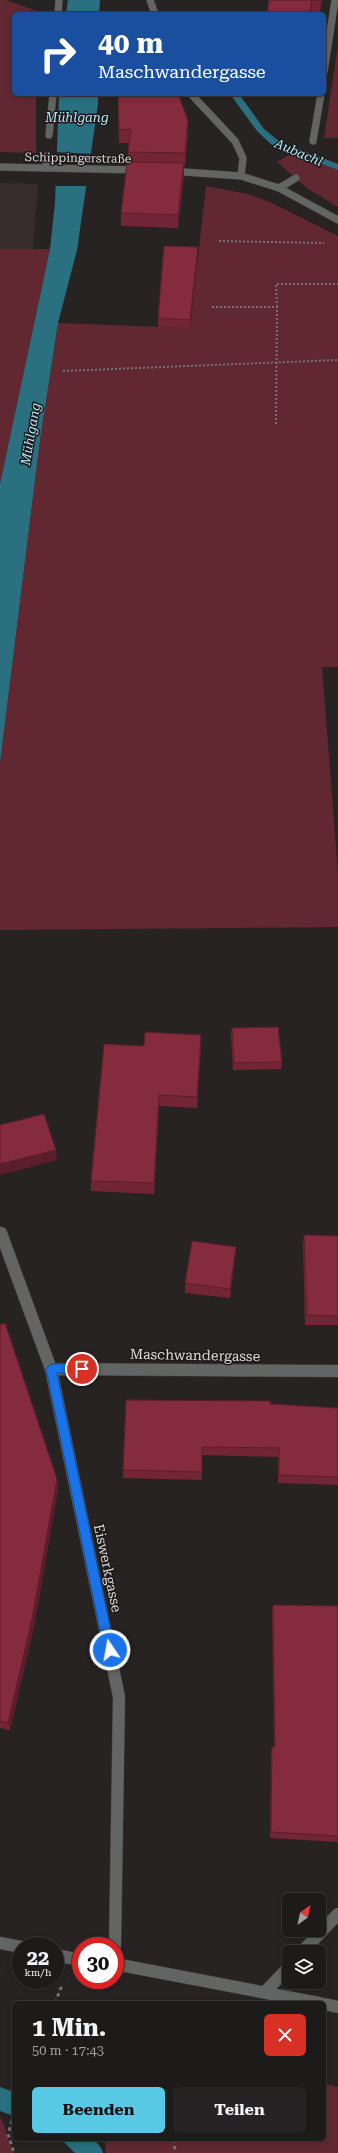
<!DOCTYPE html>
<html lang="de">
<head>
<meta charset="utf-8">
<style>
  :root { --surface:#1d1a1a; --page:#252323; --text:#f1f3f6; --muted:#a0a1a2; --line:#3b3839; --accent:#58c9e4 }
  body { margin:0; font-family:"Roboto Serif",serif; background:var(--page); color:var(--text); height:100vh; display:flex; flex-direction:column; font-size:15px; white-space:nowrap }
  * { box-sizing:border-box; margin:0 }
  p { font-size:13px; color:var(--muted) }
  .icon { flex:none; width:22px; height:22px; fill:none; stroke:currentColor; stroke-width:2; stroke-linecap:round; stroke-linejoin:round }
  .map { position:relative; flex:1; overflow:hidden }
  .side { position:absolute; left:12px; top:2001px; width:314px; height:140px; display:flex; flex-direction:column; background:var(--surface); border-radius:6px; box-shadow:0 2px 6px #0003,0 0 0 1px var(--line) }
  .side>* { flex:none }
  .guide { position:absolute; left:12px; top:12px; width:314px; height:84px; border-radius:6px; box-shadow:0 2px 6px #0003,0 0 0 1px var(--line); background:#1a4fa0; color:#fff; overflow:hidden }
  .needle { width:26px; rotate:33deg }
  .fabs { position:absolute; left:282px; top:1893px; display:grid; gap:8px }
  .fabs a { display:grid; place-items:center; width:44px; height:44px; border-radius:6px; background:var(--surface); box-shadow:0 2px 6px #0003,0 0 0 1px var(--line); font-size:20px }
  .speed { position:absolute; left:12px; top:1937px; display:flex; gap:8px; font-size:20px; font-weight:700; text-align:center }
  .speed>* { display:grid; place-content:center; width:52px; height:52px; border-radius:50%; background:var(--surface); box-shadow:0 2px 6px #0003,0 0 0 1px var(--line); line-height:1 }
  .speed small { font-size:10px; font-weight:400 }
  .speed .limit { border:6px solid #d22; background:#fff; color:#111 }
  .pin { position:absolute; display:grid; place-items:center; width:34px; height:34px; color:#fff; margin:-17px; border:2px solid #fff; border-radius:50%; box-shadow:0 1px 4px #0007 }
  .me { position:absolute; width:44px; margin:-22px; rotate:348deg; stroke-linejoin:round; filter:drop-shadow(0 0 3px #0008) }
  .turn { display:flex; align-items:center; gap:14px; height:84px; padding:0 20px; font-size:18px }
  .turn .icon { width:52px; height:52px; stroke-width:2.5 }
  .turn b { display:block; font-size:28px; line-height:34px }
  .round { display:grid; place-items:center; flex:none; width:42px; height:42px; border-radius:6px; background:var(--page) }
  .head { display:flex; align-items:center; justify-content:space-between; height:68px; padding:0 20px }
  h1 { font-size:24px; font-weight:700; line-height:30px }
  .action { display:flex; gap:8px; margin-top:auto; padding:8px 20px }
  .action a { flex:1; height:46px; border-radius:6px; background:var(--accent); color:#111; font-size:16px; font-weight:700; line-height:46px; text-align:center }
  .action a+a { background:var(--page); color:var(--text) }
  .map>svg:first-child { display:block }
  .built { fill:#372d2e }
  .green { fill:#612831 }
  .water { fill:#2a7081 }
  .pier { fill:#272323 }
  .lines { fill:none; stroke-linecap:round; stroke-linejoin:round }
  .service-casing { stroke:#413d3d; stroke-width:8 }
  .minor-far2-casing { stroke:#413d3d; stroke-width:8 }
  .minor-far1-casing { stroke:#413d3d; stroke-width:10 }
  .minor-casing { stroke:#413d3d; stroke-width:13 }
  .path-far1 { stroke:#767373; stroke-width:2; stroke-dasharray:2 2; stroke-linecap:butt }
  .path { stroke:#767373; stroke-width:3; stroke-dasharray:3.5 3.5; stroke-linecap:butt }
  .service { stroke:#636565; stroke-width:7 }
  .minor-far2 { stroke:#636565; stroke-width:7 }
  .minor-far1 { stroke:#636565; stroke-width:9 }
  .minor { stroke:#636565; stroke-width:12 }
  .wall { fill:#722534 }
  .shaded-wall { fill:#5c1e2b }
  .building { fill:#842b3d; stroke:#5c1e2b }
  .route { fill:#1a73e8; stroke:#114b97 }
  .labels { text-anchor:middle; stroke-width:3; stroke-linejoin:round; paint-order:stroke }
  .far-street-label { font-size:12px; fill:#dedbdb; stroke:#1d191a }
  .far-water-label { font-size:13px; font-style:italic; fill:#b3ecfb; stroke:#1d191a }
  .street-label { font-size:14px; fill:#dedbdb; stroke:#1d191a }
</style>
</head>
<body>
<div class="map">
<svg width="338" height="2153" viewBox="0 0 338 2153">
  <rect width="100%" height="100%" fill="#272323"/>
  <path class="built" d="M0 183 38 184 33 249H0Z"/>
  <path class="green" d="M0 0H6L37 11V14H14V94H36V153L0 152Z
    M338 46V138H324Z
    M292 153 338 170V207L308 189 277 162Z
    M206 186 248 194 272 203 338 236V667H322L338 873V927L0 930V763L40 440 58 323 190 328Z
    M0 249H50L0 484Z
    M324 2083 338 2087V2153H106L105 2139H324Z
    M0 2117C7 2129 7 2140 14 2153H0Z"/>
  <path class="water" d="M68 0H100L99 14H66Z
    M59 94H98V104L77 250 58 323 40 440 0 763V484L50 249 55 203Z
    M230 94H239L264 129 280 142 338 164V170L272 145 257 131Z
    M0 2087 14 2092V2116L0 2111Z
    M61 2139H94L101 2148 103 2153H75Z"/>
  <path class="pier" d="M55 152 93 154 88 186H56L54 183Z"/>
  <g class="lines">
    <defs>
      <path id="service" d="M58 14 59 0
        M49 135 53 94
        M46 168 47 156
        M279 188 296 178"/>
      <path id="minor-far2" d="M150 0 155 14
        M324 72 335 0
        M191 94 235 141 243 158 241 176
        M313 141 321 94
        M0 167 138 170
        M170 171 241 176 279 188 338 220"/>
      <path id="minor-far1" d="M0 1232 1 1234"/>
      <path id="minor" d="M1 1233 51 1369 119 1697 115 1946
        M51 1369 338 1371
        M0 1943 21 1947
        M302 1952 338 1914
        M55 1955 81 1960
        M115 1964 319 2003
        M265 1992 289 1967
        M324 2004 338 2007"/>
    </defs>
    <use href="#service" class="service-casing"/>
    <use href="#minor-far2" class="minor-far2-casing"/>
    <use href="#minor-far1" class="minor-far1-casing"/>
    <use href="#minor" class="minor-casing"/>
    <path class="path-far1" d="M219 241 324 243
      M212 307H277L276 424
      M277 307 276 284H338
      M63 371 338 360"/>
    <path class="path" d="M55 2003 62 1985
      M14 2114 8 2134 14 2153
      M174 2139 175 2153"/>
    <use href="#service" class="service"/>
    <use href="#minor-far2" class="minor-far2"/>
    <use href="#minor-far1" class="minor-far1"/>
    <use href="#minor" class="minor"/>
  </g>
  <path class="wall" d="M269 0H322L320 11H311V14H267Z
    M118 94 188 120V133L185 166H184V176L178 228 121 226V213L128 162V152L129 143H119Z
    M198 255 190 328 158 327V318Z
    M232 1028 282 1062 281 1069 233 1070 231 1035Z
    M144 1046H201L197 1108 159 1106 154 1194 91 1191V1181Z
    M304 1235 338 1236V1325H305L303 1245Z
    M236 1247 235 1257 230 1298 185 1293V1283Z
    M0 1325 57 1479 58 1489 34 1627 10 1730 0 1728Z
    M270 1404 338 1408V1485L278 1483V1457L202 1455V1480L123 1478V1470Z
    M273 1605 338 1606V1842L270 1838 271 1754 272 1747H274L272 1612Z"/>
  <path class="shaded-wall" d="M312 0 311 14H309Z
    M321 0H322L320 11Z
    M188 120V133L185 166V153Z
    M184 163V176L178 228V215Z
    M198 247V255L190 328V320Z
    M201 1035V1046L197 1108V1097Z
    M159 1095V1106L154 1194V1183Z
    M56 1150 57 1160 0 1175V1164Z
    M236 1247 235 1257 230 1298V1289Z
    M57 1479 58 1489 34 1627 10 1730 8 1723Z"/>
  <path class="building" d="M269 0H321H312L309 14H267Z
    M118 94H178L188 120 185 153 128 152 131 129 119 130Z
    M127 162 184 163 178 215 121 213Z
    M164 246 198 247 190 320 158 318Z
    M278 1027 282 1062 234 1063 232 1028Z
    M145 1032 201 1035 197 1097 159 1095 154 1183 91 1181 104 1044 144 1046Z
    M44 1114 56 1150 0 1164V1125Z
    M304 1235 338 1236V1316L307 1315Z
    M192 1241 236 1247 230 1289 185 1283Z
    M5 1323 57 1479 32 1619 8 1723 0 1721V1325Z
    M126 1400 271 1401 270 1404 338 1408V1477L279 1475V1448L202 1447V1472L123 1470Z
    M273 1605 338 1606V1836L271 1832 272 1747H275Z"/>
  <path class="route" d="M51 1364H82L87 1369 82 1374 57 1373 115 1650 113 1654 110 1656 106 1654 104 1650 46 1369Z"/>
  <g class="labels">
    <g class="far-street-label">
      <text transform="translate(78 158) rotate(1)" y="4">Schippingerstraße</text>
    </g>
    <g class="far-water-label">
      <text x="77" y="122">Mühlgang</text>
      <text transform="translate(299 152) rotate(23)" y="5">Aubachl</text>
      <text transform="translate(30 434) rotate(-80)" y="5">Mühlgang</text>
    </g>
    <g class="street-label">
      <text transform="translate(195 1355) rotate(1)" y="5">Maschwandergasse</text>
      <text transform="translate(108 1568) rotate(78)" y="5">Eiswerkgasse</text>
    </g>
  </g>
</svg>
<div class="fabs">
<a><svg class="needle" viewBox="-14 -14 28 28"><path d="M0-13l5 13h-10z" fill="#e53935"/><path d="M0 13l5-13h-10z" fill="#a0a1a2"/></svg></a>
<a><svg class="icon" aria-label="layers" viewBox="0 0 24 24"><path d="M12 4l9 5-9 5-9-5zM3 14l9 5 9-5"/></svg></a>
</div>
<div class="speed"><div>22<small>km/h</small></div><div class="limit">30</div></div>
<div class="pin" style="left:82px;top:1369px;background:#d93025"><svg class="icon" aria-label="arrive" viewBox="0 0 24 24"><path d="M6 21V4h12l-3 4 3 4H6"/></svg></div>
<svg class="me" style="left:110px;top:1650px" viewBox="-20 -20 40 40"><circle r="17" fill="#1a73e8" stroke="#fff" stroke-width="3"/><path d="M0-11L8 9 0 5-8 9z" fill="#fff"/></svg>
<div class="guide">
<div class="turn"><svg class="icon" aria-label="right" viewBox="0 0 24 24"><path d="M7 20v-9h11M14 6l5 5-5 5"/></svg><div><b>40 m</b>Maschwandergasse</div></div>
</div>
<section class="side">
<div class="head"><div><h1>1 Min.</h1><p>50 m · 17:43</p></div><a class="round" style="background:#d93025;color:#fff"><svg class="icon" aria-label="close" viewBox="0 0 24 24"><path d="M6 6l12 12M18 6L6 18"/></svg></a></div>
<div class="action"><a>Beenden</a><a>Teilen</a></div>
</section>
</div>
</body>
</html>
